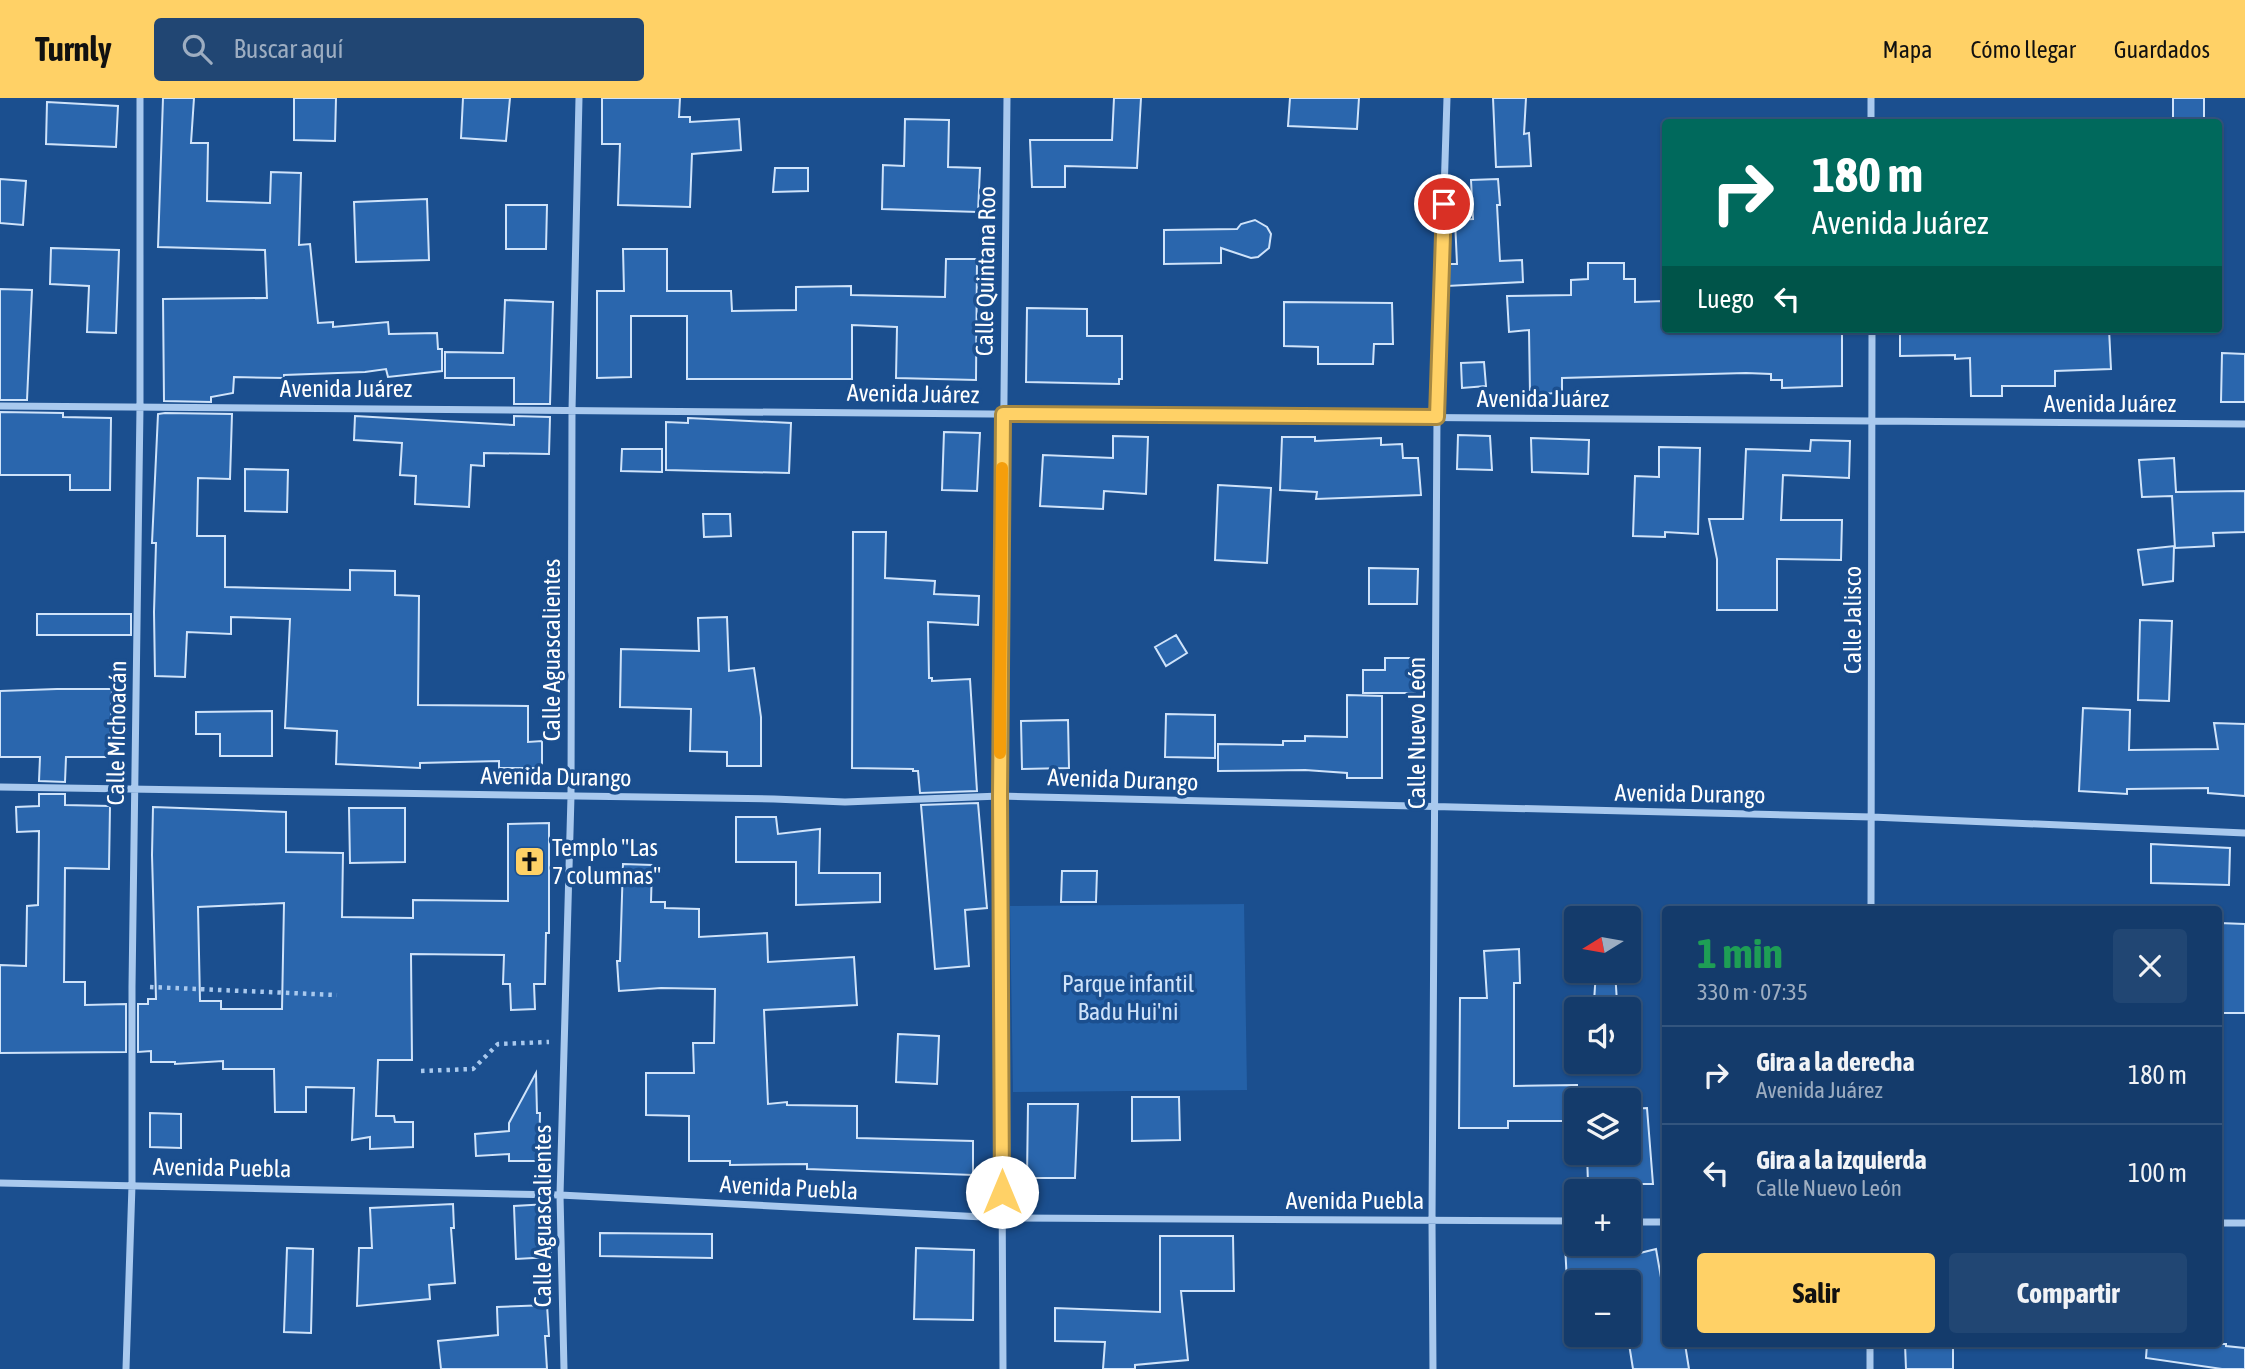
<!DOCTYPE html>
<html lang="es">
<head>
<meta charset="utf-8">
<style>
  :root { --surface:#143b6b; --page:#214673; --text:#f1f3f6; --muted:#9dadc1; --line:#33557e; --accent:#ffd166 }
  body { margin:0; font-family:"Asap Condensed",sans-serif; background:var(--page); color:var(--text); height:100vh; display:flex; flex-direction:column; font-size:26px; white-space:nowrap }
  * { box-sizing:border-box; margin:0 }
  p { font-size:23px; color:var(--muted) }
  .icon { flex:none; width:38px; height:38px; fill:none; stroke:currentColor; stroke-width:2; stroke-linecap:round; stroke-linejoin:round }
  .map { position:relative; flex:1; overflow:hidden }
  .details { position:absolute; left:1662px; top:808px; width:560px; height:441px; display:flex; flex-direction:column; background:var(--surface); border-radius:7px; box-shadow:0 2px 5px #0004,0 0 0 2px var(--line) }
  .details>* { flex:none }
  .banner { position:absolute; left:1662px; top:21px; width:560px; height:214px; border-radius:7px; box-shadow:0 2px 5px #0004,0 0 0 2px var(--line); background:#00695c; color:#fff; overflow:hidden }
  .needle { width:46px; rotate:259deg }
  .controls { position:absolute; left:1564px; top:808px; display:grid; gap:14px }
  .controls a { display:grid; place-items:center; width:77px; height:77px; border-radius:7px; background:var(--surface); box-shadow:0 2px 5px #0004,0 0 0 2px var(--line); font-size:35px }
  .pin { position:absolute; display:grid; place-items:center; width:60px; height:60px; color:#fff; margin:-30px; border:4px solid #fff; border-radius:50%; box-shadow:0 2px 7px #0007 }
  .me { position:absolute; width:77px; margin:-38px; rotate:0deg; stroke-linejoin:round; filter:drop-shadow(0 0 5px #0008) }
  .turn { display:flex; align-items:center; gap:24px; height:147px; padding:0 35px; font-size:32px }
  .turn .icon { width:91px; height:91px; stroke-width:2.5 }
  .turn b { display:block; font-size:49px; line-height:60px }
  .then { display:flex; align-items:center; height:66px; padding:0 35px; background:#0003; gap:14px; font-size:26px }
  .round { display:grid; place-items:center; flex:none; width:74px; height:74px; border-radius:7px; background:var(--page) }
  .overview { display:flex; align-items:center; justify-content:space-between; height:119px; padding:0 35px }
  h1 { font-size:42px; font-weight:700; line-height:52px; color:#1e9e55 }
  .button { display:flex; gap:14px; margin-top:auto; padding:14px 35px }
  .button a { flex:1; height:80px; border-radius:7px; background:var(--accent); color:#111; font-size:28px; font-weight:700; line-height:80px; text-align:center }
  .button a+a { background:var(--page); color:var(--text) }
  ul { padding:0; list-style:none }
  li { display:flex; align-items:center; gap:21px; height:98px; padding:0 35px; border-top:2px solid var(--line) }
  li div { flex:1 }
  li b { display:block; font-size:26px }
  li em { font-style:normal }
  header { display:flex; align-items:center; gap:42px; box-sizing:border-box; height:98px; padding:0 35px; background:var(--accent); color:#111 }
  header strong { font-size:33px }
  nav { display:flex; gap:38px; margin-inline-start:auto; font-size:24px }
  .search { width:490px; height:63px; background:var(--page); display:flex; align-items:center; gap:18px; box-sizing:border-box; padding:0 24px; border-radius:7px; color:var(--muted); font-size:26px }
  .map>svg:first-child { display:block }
  .green { fill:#2461a8 }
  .building { fill:#2a66ad; stroke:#cfe3fa; stroke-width:2; fill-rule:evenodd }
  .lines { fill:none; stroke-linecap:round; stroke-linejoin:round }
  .path { stroke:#a9c9ee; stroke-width:4.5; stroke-dasharray:3.5 5; stroke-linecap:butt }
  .street { stroke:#a9c9ee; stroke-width:7 }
  .route-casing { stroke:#a68842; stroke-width:18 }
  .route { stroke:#ffd166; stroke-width:12 }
  .slow { stroke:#f59e0b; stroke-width:12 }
  .labels { text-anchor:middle; stroke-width:7; stroke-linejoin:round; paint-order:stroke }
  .street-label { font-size:24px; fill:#fff; stroke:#1b4f8f }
  .poi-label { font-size:24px; fill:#fff; stroke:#1b4f8f; text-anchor:start }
  .park-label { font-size:24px; fill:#cfe3fa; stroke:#1b4f8f }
</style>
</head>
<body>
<header>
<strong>Turnly</strong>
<div class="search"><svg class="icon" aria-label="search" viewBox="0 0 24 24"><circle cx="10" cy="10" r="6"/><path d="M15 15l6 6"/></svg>Buscar aquí</div>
<nav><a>Mapa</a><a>Cómo llegar</a><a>Guardados</a></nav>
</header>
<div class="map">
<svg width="2245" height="1271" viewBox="0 0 2245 1271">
  <rect width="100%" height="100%" fill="#1b4f8f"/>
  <path class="green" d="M1244 806 1247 992 1013 994 1010 808Z"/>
  <path class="building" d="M163 0H194L191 45H208L207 103 270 105 271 74 301 75 299 147 310 146 318 225 333 224V229L388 224 389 236 437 235 438 251H442V273L388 279 386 271 365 274 284 277V280L234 279 233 295 211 299V304L164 303 163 201 267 200 265 152 158 149Z
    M294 0H336L335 43 294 42Z
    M463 0H510L506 43 461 40Z
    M602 0H680L679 19H690V24L739 21 741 52 692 56 690 109 618 107 620 46H602Z
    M1114 0H1141L1137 70 1065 68V89H1032L1030 42H1112Z
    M1290 0H1359L1357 31 1288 28Z
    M1493 0H1526L1524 36 1529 35 1531 68 1496 69Z
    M2173 0H2204V24H2173Z
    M47 4 118 8 116 49 46 46Z
    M905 21 949 22 948 69 980 70 978 114 882 111 883 67 904 68Z
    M775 70H808V93L773 94Z
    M0 81 26 83 23 127 0 125Z
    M1498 81 1500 107H1497L1500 163 1522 162 1523 184 1447 188 1448 166H1457L1455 122 1473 121 1471 82Z
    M427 101 429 162 356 164 354 104Z
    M506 107H547L546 151H506Z
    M1255 122 1267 129 1271 136 1269 150 1258 159 1251 160 1221 150V165L1164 166V132L1237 131 1241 126Z
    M51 150 119 152 116 235 87 234 89 188 50 186Z
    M623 151H667V193H731L732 213 796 212V189L851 188V197L945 199 946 161H977L976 282 896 280 897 229 852 227V281H687V218H631V279L597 280V193H624Z
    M1588 165H1624V181H1635V204L1664 203V231H1842V288L1782 290V282H1771V276L1746 275 1562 280V295L1530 296 1529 232 1509 234 1507 198 1571 197V182L1588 181Z
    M0 191 32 192 27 302H0Z
    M505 202 553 204 550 306H514V280H445V254L503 255Z
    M1284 204 1392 205 1393 246H1374L1373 266H1318V249L1284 248Z
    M1027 210 1087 211V238H1122V281H1119V286L1026 284Z
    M1900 231H2109L2111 271 2055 273V288H2002V298H1971L1970 260 1955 261V257L1900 258Z
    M2222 255 2245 256V304H2221Z
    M1484 264 1486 288 1462 290 1461 265Z
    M0 314 63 315V319L111 320 110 392H70V377H0Z
    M165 315 232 316 230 381 198 380 197 438H225V489L350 492V472L395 473V497L419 498 418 607 528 608V644L542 643V670H499V663L420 665V670L336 666 337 633 285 630 290 521 231 519V536L187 534 185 579 155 578 154 514 156 445H152L158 316Z
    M355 318 514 327V318L550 319 549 356 484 355V368L471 367 469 409 415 406 416 378 400 377 402 345 354 342Z
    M688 320 791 325 789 375 666 372V324L688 325Z
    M944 334 980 335 977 393 942 392Z
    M1458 337 1490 338 1492 372 1457 371Z
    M1113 338 1148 339 1146 396 1104 393 1103 411 1040 408 1043 357 1113 360Z
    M1282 339H1315V343L1381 340V347L1402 346 1403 360H1418L1421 397 1316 401 1317 394 1280 392Z
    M1531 340 1589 342 1588 376 1532 374Z
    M1811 342 1850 343 1849 380 1783 377 1781 422H1842L1841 462 1777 461V512H1717V461L1709 421H1743L1746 351 1810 353Z
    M1659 349 1700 350 1698 436 1665 434V439L1633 438 1635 378 1659 379Z
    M622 351H662V374L621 373Z
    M2174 360 2176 394 2245 393V434L2213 435 2214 448 2175 450 2172 398 2142 399 2139 362Z
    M245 371 288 372 287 414 245 413Z
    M1218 387 1271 390 1267 465 1215 462Z
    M703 416H730L731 438 704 439Z
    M853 434H886L885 480 935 483 934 496 979 498 978 527 928 524 929 580H932V583L970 581 977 693 920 695 918 673H913V671L852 670Z
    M2174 448 2173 483 2143 487 2138 452Z
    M1369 470 1418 471 1417 506H1369Z
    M37 516H131V537H37Z
    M727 519 729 573 754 570 761 619V668H727V654L690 653 691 611 620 609 621 551 699 553 698 520Z
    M2140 522 2172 523 2169 603 2138 602Z
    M1176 537 1187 555 1166 568 1155 549Z
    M1385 560H1415V595H1363V572H1385Z
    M57 591H112L110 659H66L65 684 39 683 40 659H0V593Z
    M1347 597 1382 598V680H1347V675L1305 672 1218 673V646L1283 647V643H1305V638L1347 639Z
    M2083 610 2130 612 2129 652 2218 651 2214 625 2245 626V698L2208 695V690L2127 691V696L2079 693Z
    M272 613V658H220V636H196V614Z
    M1166 616 1215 617V660L1165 659Z
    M1068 622 1069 670 1022 671 1021 623Z
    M39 696H65V707L110 708 109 771 65 770 64 884H85V907L126 906V954L0 955V867L26 868 27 808 38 807 39 733 17 734 16 709 39 708Z
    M978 705 987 810 965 812 969 868 935 871 921 707Z
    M153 709 286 714V754L343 755 342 819 413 820V802L508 803V726L549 725V835H546L545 886H534L535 911 511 912 510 886H503L504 857 411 856 412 962H378L376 1018H394L395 1024H413V1049L370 1051V1039L352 1042 354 990 306 989V1014H275L274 971H223V963L175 966V964H151V953L138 954V906H148V901H156L152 757ZM284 805 282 911H221V903H200L198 809Z
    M349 710H405V764L350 765Z
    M736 719H776L778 736 820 731 819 775H880V804L796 807V764H736Z
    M2151 746 2230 750 2229 787 2151 785Z
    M623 766 652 767 651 804H665V810L699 811V839L767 835 768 864 854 859 857 907 764 912 768 1006 787 1004V1007L857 1008V1040L973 1043V1077L807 1071V1066L730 1067V1063H689V1018L646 1017V975H694L693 945H714L715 891 661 890 619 893 617 863H620Z
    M1062 773H1097L1096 804H1061Z
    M2219 825 2245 826V915H2219Z
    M1519 851 1520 885H1514V988L1577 987V1023H1508V1030H1459L1460 900H1487L1484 853Z
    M1596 873H1615L1617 904H1594Z
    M898 936 939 938 937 986 896 984Z
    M536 975 537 1015H540L539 1063H509V1056L476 1058 475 1036 509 1033V1025Z
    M1132 999H1179L1180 1042 1132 1043Z
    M1028 1006H1078L1075 1080H1027Z
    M1647 1010 1653 1086H1588L1587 1055H1629V1011Z
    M150 1015 181 1016V1050L150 1049Z
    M453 1106 454 1130H451L455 1185 429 1187 430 1201 357 1208 359 1150H372L370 1110Z
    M548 1106 551 1159 516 1161 514 1108Z
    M600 1135 712 1136V1160L600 1158Z
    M1160 1138H1233L1234 1193H1181L1188 1262 1135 1267V1271H1103L1105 1244 1055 1243V1210L1160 1214Z
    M1565 1146H1638L1640 1155 1656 1151 1666 1208V1246H1685L1689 1271H1633L1629 1246V1185H1567Z
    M287 1150 313 1151 311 1235 284 1234Z
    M916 1150 974 1152 973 1222 914 1221Z
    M547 1207 549 1238H545L547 1271H441L438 1243 498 1237 497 1209Z
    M1905 1246H1953V1271H1906Z
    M2147 1246H2226V1248L2245 1250V1271H2222L2146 1260Z"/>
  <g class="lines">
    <path class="path" d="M150 889 337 897
      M421 973 473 971 498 946 549 944"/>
    <path class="street" d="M1871 0V24
      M0 308 2245 326
      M0 689 774 701 845 704 1000 698 1872 719 2245 735
      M1871 812 1872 231
      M0 1085 560 1097 1002 1120 1577 1123
      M1629 1124H1666
      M2219 1125H2245
      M1870 1246V1271
      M126 1271 132 1087V889L140 309V0
      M564 1271 560 1097 571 698 572 312 579 0
      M1003 1271 1000 698 1007 0
      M1433 1271 1432 1123 1437 319 1447 0"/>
  </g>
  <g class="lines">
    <defs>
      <path id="route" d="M1002 1094 1000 698 1003 316 1437 319 1444 106"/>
    </defs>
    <use href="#route" class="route-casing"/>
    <use href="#route" class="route"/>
    <path class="slow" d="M1000 655 1002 370"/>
  </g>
  <defs>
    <symbol id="church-square" viewBox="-11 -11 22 22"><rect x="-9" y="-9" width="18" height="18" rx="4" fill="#ffd166" stroke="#1b4f8f"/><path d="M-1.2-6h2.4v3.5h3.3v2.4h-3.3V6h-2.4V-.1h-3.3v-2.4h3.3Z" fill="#111"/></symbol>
  </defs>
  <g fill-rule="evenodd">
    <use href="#church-square" x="512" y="746" width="35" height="35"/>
  </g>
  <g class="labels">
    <g class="street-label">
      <text transform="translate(986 173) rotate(-89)" y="8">Calle Quintana Roo</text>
      <text x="346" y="299">Avenida Juárez</text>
      <text transform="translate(913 296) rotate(1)" y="8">Avenida Juárez</text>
      <text x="1543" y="309">Avenida Juárez</text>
      <text x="2110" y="314">Avenida Juárez</text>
      <text transform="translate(1853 522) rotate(-90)" y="8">Calle Jalisco</text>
      <text transform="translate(552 552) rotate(-90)" y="8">Calle Aguascalientes</text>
      <text transform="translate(117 635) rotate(-89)" y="8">Calle Michoacán</text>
      <text transform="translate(1417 635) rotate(-90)" y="8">Calle Nuevo León</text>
      <text transform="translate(556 679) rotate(1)" y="8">Avenida Durango</text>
      <text transform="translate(1123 682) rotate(2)" y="8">Avenida Durango</text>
      <text transform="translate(1690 696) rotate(1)" y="8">Avenida Durango</text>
      <text transform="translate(222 1070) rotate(1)" y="8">Avenida Puebla</text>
      <text transform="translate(789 1090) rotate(3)" y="8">Avenida Puebla</text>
      <text x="1355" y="1111">Avenida Puebla</text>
      <text transform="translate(543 1118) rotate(-90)" y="8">Calle Aguascalientes</text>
    </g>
    <g class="poi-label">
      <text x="552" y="758">Templo "Las<tspan x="552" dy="28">7 columnas"</tspan></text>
    </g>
    <g class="park-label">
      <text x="1128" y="894">Parque infantil<tspan x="1128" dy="28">Badu Hui'ni</tspan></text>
    </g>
  </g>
</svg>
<div class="controls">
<a><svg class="needle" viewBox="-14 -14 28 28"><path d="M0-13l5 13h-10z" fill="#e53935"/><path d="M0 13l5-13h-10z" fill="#9dadc1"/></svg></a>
<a><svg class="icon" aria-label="sound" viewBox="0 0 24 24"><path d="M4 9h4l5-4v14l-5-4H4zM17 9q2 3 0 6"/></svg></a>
<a><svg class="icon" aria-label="layers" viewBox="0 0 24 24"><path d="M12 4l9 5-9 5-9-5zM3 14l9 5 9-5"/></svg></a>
<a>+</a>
<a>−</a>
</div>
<div class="pin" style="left:1444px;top:106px;background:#d93025"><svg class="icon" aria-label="arrive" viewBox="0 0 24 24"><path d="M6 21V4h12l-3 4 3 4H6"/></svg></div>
<svg class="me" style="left:1002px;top:1094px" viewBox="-20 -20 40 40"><circle r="19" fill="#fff"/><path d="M0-13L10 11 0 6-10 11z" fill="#ffd166"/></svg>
<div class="banner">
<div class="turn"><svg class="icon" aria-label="right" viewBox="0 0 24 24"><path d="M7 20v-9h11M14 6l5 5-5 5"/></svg><div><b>180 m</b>Avenida Juárez</div></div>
<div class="then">Luego<svg class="icon" aria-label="left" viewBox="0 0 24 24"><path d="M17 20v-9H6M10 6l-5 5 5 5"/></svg></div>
</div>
<section class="details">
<div class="overview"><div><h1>1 min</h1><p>330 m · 07:35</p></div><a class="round"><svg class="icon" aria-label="close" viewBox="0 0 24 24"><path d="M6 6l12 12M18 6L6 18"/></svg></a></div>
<ul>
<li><svg class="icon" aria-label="right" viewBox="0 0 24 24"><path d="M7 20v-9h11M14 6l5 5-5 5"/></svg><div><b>Gira a la derecha</b><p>Avenida Juárez</p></div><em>180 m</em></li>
<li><svg class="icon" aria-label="left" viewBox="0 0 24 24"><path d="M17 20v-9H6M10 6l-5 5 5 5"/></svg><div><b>Gira a la izquierda</b><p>Calle Nuevo León</p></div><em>100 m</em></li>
</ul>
<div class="button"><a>Salir</a><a>Compartir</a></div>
</section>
</div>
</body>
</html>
